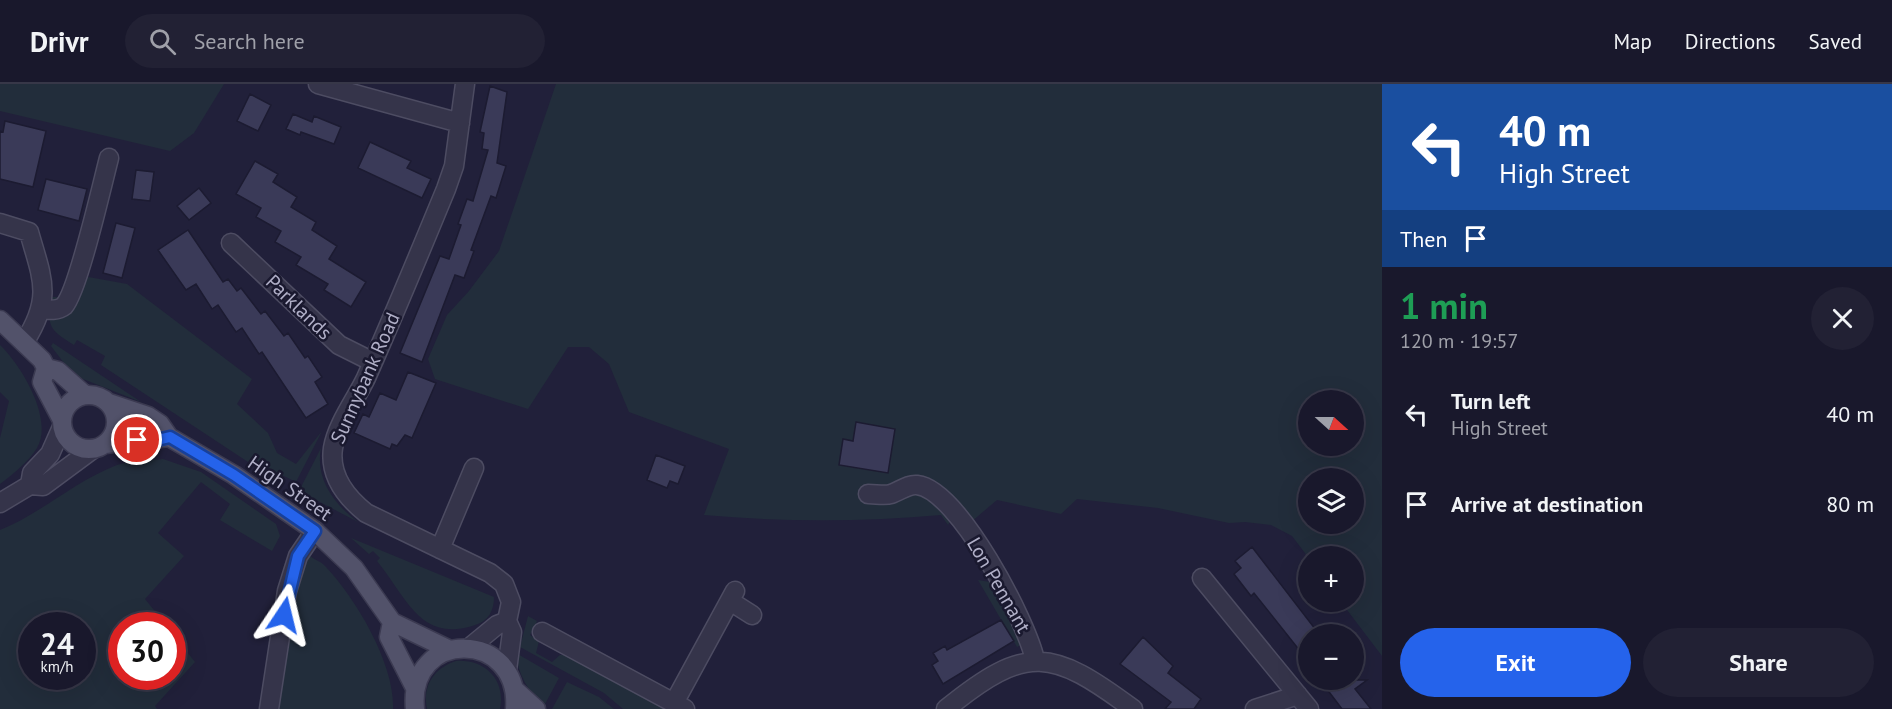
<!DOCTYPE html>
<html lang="en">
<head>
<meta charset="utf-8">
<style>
  :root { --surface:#19182c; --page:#222134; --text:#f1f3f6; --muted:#9fa0a9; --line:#373748; --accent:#2563eb }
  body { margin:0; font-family:"PT Sans",sans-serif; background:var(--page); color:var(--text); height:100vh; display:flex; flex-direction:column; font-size:22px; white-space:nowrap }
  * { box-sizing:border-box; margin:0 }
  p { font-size:20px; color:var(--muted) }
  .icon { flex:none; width:33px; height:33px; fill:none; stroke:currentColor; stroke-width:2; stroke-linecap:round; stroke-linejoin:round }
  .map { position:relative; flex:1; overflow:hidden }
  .side { display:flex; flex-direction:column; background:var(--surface); width:510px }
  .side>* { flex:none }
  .hud { background:#1a4fa0; color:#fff; overflow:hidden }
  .needle { width:39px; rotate:111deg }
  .buttons { position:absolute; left:1298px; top:306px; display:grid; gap:12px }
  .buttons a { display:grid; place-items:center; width:66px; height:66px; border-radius:50%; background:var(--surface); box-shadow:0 6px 24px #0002,0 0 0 2px var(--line); font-size:30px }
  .speed { position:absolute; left:18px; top:528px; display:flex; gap:12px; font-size:30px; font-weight:700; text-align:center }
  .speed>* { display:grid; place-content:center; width:78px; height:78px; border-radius:50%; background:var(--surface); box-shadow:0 6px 24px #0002,0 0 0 2px var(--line); line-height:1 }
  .speed small { font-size:15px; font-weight:400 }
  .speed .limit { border:9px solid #d22; background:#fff; color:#111 }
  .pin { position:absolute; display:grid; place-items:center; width:51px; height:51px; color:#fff; margin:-26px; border:3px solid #fff; border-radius:50%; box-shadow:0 2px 6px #0007 }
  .me { position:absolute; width:66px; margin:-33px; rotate:10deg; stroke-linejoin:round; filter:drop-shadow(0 0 4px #0008) }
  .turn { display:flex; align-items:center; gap:21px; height:126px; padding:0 18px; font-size:27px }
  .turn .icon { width:78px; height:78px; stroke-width:2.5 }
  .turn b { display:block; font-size:42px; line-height:51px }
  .then { display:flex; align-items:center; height:57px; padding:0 18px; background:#0003; gap:12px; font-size:22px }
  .round { display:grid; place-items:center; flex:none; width:63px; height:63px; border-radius:32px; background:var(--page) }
  .headline { display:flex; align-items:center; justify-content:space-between; height:102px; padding:0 18px }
  h1 { font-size:36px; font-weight:600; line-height:45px; color:#1e9e55 }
  .cta { display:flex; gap:12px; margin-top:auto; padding:12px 18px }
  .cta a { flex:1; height:69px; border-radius:36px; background:var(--accent); color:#fff; font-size:24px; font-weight:600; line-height:69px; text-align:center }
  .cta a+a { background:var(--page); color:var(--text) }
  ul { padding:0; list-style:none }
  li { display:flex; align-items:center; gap:18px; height:90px; padding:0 18px }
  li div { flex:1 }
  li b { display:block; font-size:22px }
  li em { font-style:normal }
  header { display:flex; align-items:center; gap:36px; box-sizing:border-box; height:84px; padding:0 30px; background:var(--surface); border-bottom:2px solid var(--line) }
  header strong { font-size:28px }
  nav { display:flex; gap:33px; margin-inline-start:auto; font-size:21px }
  .search { width:420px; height:54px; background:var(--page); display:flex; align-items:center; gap:15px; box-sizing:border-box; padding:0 21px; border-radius:33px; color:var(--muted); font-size:22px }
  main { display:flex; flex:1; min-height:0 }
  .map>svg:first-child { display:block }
  .green { fill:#222d3b; fill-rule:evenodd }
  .building { fill:#3a3a58; stroke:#1c1b31; stroke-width:1.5 }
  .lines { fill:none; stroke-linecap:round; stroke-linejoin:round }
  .minor-casing { stroke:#4d4c62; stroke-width:21 }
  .major-casing { stroke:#3b3a51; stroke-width:21 }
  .minor { stroke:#35344a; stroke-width:18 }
  .major { stroke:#52526a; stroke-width:18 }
  .route-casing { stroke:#184099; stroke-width:15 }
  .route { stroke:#2563eb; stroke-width:10 }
  .labels { text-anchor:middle; stroke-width:5; stroke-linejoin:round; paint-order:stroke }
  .street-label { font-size:20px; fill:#b0afc7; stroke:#1a192f }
</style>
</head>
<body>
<header>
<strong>Drivr</strong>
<div class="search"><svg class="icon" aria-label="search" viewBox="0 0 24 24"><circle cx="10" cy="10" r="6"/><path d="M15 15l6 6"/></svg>Search here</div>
<nav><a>Map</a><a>Directions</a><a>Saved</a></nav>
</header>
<main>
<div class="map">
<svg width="1382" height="625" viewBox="0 0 1382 625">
  <rect width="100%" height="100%" fill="#21203a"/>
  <path class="green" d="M0 0H224L194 49 170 67 0 27Z
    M556 0H1382V572L1341 518H1353V472L1308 473 1292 452 1271 441 1245 438 1229 439 1158 424 1077 415 1061 430 997 416 971 438 953 432 948 441 941 431C863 438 782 438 704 431L729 365 629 328 609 280 589 263H568L528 325 435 295 428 275 447 231 469 207 499 167ZM1308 316H1353V362H1308ZM1308 394H1353V440H1308Z
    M72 190 127 200 252 295 237 320 268 349 277 369 296 380 322 347 296 398 278 389 274 395 101 281 105 272 77 256 74 261C47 244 50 244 48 213H60Z
    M53 259 141 318 73 291 51 262Z
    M0 261C21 281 54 335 37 364 28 378 13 390 0 400V354L9 317 0 308Z
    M321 364C315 395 334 420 358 438L299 407Z
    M163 375 201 388 276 440 280 452 272 467 220 436 230 420 201 398 158 449 184 472 145 515 166 541 122 542V592H172L173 550 195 578 155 622 157 625H0V446C42 429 75 397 117 381 131 376 149 377 163 375ZM32 542H82V592H32Z
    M351 454 494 513C494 526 489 537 475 541 420 560 406 512 377 477L380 474 373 467 369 470Z
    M308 470C313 476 320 476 326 483 356 515 395 580 393 625H276L294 512Z
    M978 496 996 499 1024 559 1017 563Z
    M528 532 537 537 530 551 539 557 536 569 552 578 560 571H566L670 625H623L604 609 520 563Z
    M516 569 559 594 544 622C528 607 518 591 516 569Z
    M456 577C485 575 506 596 500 625H427C422 602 434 584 456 577Z
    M567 598 599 613 614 625H552Z"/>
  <path class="building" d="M490 2 507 8 497 79 506 82 496 114 491 112 471 166 474 167 464 194 455 191 422 278 400 269 440 172 449 175 461 141 458 140 467 115 473 117 488 66 482 65 484 49 480 48Z
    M250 10 271 21 258 47 237 37Z
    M293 30 312 38 314 32 341 43 334 60 301 48 300 51 286 45Z
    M5 37 46 47 33 103 0 95V47L3 48Z
    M370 58 411 77 407 84 431 95 422 114 358 84Z
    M255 77 278 90 273 98 297 113 291 123 316 138 312 146 337 162 329 175 366 198 351 223 324 206 328 200 296 181 301 173 275 158 281 147 256 133 261 124 236 110Z
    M136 86 154 88 150 117 132 115Z
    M46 95 87 105 79 137 38 126Z
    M199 104 211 119 189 136 177 122Z
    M116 139 135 144 122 194 103 189Z
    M188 146 223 198 228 195 237 207 241 204 261 230 265 227 284 252 288 249 305 274 308 272 322 293 315 298 328 320 306 334 262 268 259 270 242 244 236 248 218 221 212 225 196 200 186 206 158 166Z
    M408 288 436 299 412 354 405 351 397 362 392 360 390 365 354 349 363 330 369 333 380 309 396 316Z
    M856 338 895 345 888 389 839 381 843 355 853 357Z
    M656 371 685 382 678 400 670 397 667 404 647 396Z
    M1252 463 1319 550H1308V577L1254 509 1251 512 1234 490 1241 484 1235 477Z
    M1001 536 1014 557 943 600 932 581 938 577 933 569 945 562 947 566Z
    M1143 553 1173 582 1168 589 1201 615 1194 625H1165L1171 618 1120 580Z
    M1320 596H1367L1355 605 1371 625H1342Z"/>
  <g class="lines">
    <defs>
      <path id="minor" d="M318 0 460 39
        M465 0 454 82 446 105C420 168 394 231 366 294 356 315 337 340 333 364 329 391 346 413 366 429L490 489 504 500 511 518 507 537 512 548 507 586
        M0 139 29 148C42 194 53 213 25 257
        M231 159 339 261 373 278
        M41 225C49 226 58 227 64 222 78 207 102 101 109 74
        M30 401 32 389 50 370 62 343
        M868 410C876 410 885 412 891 410 900 407 908 400 917 401 958 405 1027 538 1035 576
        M0 419 30 401 43 402 93 365
        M440 465 474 384
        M1202 494 1309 625
        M730 517 752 531
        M542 548 685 625
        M469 564 497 541 507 537
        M674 619 735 507
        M269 625 287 507 298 472 315 447
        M946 625C1027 559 1052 565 1133 625
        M1255 625 1298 611"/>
      <path id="major" d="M0 236 42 276 46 284 42 298 62 336
        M46 284 58 287 85 311
        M62 338a27 27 0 1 1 54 0a27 27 0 1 1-54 0Z
        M109 319 148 332 160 340 169 353 234 391 315 447 354 484 392 538 450 566
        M105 360 169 353
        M392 538 389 553 415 604
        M515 606 536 625
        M415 625C407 544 521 545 515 625"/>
    </defs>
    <use href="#minor" class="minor-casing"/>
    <use href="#major" class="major-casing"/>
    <use href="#minor" class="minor"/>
    <use href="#major" class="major"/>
  </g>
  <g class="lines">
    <defs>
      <path id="route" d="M137 356 153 357 170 353 234 391 315 447 298 472 284 531"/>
    </defs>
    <use href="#route" class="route-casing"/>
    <use href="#route" class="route"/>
  </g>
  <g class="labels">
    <g class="street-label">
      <text transform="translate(299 223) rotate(44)" y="7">Parklands</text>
      <text transform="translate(365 294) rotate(-66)" y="7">Sunnybank Road</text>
      <text transform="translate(290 404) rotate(35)" y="7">High Street</text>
      <text transform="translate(999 501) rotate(60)" y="7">Lon Pennant</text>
    </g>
  </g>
</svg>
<div class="buttons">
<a><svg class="needle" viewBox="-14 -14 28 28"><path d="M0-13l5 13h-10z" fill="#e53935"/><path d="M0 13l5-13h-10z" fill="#9fa0a9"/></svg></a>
<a><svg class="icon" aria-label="layers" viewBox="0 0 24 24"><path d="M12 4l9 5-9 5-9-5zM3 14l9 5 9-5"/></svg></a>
<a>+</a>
<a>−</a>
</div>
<div class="speed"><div>24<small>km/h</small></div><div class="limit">30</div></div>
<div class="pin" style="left:137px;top:356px;background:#d93025"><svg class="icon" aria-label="arrive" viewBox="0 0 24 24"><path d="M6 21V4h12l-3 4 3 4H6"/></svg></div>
<svg class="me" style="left:284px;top:531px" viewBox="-20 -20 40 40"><path d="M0-17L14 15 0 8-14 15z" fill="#2563eb" stroke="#fff" stroke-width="4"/></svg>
</div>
<section class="side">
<div class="hud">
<div class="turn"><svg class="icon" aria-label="left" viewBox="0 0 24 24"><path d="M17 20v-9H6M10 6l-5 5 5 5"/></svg><div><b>40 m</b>High Street</div></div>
<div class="then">Then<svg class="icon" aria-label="arrive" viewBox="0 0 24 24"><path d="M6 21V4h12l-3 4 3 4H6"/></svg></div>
</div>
<div class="headline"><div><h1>1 min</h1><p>120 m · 19:57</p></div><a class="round"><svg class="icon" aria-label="close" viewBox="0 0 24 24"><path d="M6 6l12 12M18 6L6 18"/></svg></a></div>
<ul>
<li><svg class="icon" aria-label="left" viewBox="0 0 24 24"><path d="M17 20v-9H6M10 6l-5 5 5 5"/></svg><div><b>Turn left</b><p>High Street</p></div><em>40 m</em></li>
<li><svg class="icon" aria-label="arrive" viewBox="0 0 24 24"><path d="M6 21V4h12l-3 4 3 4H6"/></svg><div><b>Arrive at destination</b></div><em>80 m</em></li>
</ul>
<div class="cta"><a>Exit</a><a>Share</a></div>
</section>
</main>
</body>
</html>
